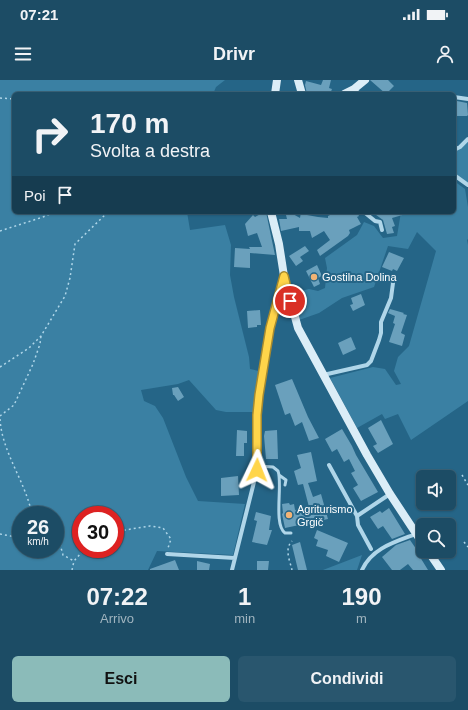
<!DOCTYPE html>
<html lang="it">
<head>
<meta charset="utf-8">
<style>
  :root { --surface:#1c4c65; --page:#29566e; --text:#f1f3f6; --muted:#a0b4bf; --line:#3a6379; --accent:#8bbbb9 }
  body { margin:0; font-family:Helvetica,sans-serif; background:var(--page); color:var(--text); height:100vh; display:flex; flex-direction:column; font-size:15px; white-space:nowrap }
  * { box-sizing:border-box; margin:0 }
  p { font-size:13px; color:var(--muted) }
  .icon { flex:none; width:22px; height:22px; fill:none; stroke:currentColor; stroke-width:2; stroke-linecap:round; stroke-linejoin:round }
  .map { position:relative; height:490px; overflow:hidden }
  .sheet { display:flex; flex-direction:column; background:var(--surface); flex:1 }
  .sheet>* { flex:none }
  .guide { position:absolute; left:12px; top:12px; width:444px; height:122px; border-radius:6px; box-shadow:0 1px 3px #0004,0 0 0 1px var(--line); background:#1c4c65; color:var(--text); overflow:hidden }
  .buttons { position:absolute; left:416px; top:390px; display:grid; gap:8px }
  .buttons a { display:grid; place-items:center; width:40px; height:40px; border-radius:6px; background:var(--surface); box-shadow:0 1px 3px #0004,0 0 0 1px var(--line); font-size:20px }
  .speed { position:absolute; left:12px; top:426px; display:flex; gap:8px; font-size:20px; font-weight:700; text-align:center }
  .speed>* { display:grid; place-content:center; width:52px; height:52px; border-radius:50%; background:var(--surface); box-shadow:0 1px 3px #0004,0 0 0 1px var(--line); line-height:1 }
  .speed small { font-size:10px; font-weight:400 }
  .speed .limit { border:6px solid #d22; background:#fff; color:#111 }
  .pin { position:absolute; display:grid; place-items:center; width:34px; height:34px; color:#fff; margin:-17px; border:2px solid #fff; border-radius:50%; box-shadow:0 1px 4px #0007 }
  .me { position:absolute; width:44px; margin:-22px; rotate:2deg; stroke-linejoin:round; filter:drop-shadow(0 0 3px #0008) }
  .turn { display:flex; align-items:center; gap:14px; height:84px; padding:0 12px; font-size:18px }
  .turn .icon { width:52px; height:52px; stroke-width:2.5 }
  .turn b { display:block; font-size:28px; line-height:34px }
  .then { display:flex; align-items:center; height:38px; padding:0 12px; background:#0003; gap:8px; font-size:15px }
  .eta { display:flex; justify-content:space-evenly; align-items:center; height:68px; text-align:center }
  .eta b { font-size:24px; font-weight:600; line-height:28px }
  .action { display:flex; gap:8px; margin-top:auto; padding:8px 12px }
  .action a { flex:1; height:46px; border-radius:6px; background:var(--accent); color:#111; font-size:16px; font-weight:600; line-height:46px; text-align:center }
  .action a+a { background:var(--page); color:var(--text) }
  .status { display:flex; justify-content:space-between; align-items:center; height:28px; padding:0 20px; background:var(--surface); direction:ltr }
  .status svg { height:11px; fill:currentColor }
  header { display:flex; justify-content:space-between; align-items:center; height:52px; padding:0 12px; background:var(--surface); font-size:18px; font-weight:600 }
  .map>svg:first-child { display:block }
  .green { fill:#3a80a3; fill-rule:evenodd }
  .building { fill:#6aa0bc }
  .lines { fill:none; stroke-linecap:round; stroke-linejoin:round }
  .path { stroke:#b0d6e9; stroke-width:1.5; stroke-dasharray:2 3; stroke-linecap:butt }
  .lane { stroke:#b0d6e9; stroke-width:3 }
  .street { stroke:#b0d6e9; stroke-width:4 }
  .secondary { stroke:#dbedf7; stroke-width:8 }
  .route-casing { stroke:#a68a30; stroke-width:10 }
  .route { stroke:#ffd54a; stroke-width:7 }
  .poi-dot { fill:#f2b375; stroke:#256587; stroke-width:1.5 }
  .labels { text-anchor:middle; stroke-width:4; stroke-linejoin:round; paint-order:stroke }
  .poi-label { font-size:11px; fill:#fff; stroke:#256587; text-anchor:start }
</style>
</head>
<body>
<div class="status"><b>07:21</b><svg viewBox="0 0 49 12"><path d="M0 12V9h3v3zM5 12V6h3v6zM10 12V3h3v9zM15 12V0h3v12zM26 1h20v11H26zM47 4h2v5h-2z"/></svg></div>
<header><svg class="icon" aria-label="menu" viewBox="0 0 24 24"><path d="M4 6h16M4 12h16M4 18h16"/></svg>Drivr<svg class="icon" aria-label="person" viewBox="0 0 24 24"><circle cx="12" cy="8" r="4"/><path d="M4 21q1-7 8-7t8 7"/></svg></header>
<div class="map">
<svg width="468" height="490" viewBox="0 0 468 490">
  <rect width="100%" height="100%" fill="#256587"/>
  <path class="green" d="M0 0H225L216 7 213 14H14V132H187L190 150 225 145 231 165 230 195 234 217 249 277 250 289 259 291 253 332H226L216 330 189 300 178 304 141 310 144 321 155 326 163 338 186 397 198 421 245 424 233 475 157 471 148 490H0ZM21 435H55V469H21ZM81 435H115V469H81Z
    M468 59V105L454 95V70Z
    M454 101 465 109 468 127V159L467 160 468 165V321L411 360 398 334 385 339 382 334 357 348 330 298 373 287 385 289 396 305 401 304 394 291 398 277 409 266 436 171 417 152 408 169 388 166 374 207 342 218 319 233 299 240 293 213 309 209 318 211 325 208 327 188 325 178 357 155 364 142 374 146 383 158 397 156 401 132H454Z
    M362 475 357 490H323Z"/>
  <path class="building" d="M323 0H331L329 8 332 9 330 14H320L314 12 313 14H307L305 5 306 1 321 5Z
    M370 0H388L394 6 386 14Z
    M457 21 467 23 468 35 467 36H454V23H457Z
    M264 132H266L275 175 250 173V188L234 187 235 168 250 169 249 167H262L257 153 248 156 245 144 253 135 255 137Z
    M301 132H307V135L318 137 328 138V136L330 135V132H357L359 136 357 137 361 144 349 150 350 153 348 156 320 176 317 170 330 160 324 151 312 158 310 151H299V147L281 151 279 139H287L286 135 293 134 300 138Z
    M372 132H406V134L392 138 395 146 392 147 394 153 387 154 383 140Z
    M305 166 309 171 300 177 303 181 296 186 289 176Z
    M389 172 404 178 397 191 393 189 392 191 382 187Z
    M317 185 322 196 318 198 320 204 314 207 306 191Z
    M361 214 365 225 353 231 350 225 353 224 351 218Z
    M390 229 404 233 403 234 407 235 401 253 405 255 402 266 389 262 395 244 393 243 395 236 388 233Z
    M260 230 261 245H257V247L248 248 247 231Z
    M351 257 356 269 343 275 338 263Z
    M292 299 308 337 319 358 309 361 302 342 295 346 290 333 285 335 275 305Z
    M178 307 184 317 178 321 174 315H173L172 308Z
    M381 340 393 364 378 373 373 366 377 364 368 348Z
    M342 349 352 366 356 375 378 412 361 421 353 408 358 405 351 393 355 391 349 379 344 382 337 369 332 372 325 359Z
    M237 350 247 351V363H244V376H236Z
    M277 350 278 379H266L264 356 265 351Z
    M311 372 317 401 308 403 313 417 321 414 328 439 285 448 282 434 283 433 282 424 289 423 290 425 294 424 295 430 309 427 303 404 298 405 294 391 301 388 297 375Z
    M238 396 239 415 221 416V398Z
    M389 428 405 454 392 459 383 446 378 449 370 437 380 431 382 433Z
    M256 432 271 436 269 450H272L267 465 252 462 257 441 254 440Z
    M317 450 348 463 339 482 326 476 328 470 316 466 318 460 314 458Z
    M410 460 421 476 420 477 428 490H413L408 484 400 490H392L382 477 396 465Z
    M300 462 307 490H298L292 465Z
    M175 480 179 490H150V489Z
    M197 481 210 484 209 490H197Z
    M257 481H269L268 490H257Z"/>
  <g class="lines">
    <path class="path" d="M0 18 14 19
      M0 151 43 137 55 132
      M0 287 29 268 41 256 65 216 70 198 75 164 108 132
      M0 336 14 325 33 284 40 264 41 256
      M0 339C2 373 26 402 32 435
      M462 395 468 405
      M0 454 21 458
      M115 455 125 450 150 446 163 448 171 459 168 468
      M464 462 468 467
      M55 463 60 464 63 475 74 481 82 472 88 469
      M72 490 74 481
      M292 490C290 481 284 469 292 461"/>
    <path class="lane" d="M258 386 273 387 278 391C283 404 273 444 285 453H291
      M279 395 286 400 285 405"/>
    <path class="street" d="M354 9 360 14
      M454 17 468 19
      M454 70 460 67 468 59
      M454 95 468 105
      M364 132 375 141 380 142 382 150
      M323 295 367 285 371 281 379 260 381 253V242L391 218 393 203 390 198
      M329 385 357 436 358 445 371 469
      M357 436 390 414
      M167 474 235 478
      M232 490 257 390V335L259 315 270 248 283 201
      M362 490C372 468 395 462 416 454"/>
    <path class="secondary" d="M298 0 302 14
      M275 14 277 0
      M344 14 354 9 365 0
      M271 132 279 164 284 196 298 248 367 375 390 414 423 464
      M428 471 441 490"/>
  </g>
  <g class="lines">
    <defs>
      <path id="route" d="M257 390V335L259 315 270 248 284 196 290 221"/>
    </defs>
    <use href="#route" class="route-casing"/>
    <use href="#route" class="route"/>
  </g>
  <g class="poi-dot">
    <circle cx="314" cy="197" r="4"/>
    <circle cx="289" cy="435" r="4"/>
  </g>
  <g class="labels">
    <g class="poi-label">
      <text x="322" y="201">Gostilna Dolina</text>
      <text x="297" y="433">Agriturismo<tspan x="297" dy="13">Grgič</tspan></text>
    </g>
  </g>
</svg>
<div class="buttons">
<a><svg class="icon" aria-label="sound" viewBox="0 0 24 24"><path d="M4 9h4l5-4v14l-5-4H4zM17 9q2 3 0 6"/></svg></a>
<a><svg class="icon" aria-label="search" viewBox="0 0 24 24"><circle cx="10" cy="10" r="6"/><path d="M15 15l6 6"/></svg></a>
</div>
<div class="speed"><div>26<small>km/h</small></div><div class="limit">30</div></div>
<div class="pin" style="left:290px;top:221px;background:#d93025"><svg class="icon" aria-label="arrive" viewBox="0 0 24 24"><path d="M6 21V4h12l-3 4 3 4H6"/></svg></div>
<svg class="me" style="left:257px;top:390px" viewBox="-20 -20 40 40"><path d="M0-17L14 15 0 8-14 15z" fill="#ffd54a" stroke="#fff" stroke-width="4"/></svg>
<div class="guide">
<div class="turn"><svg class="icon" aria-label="right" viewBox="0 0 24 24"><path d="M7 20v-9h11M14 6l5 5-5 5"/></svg><div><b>170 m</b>Svolta a destra</div></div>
<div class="then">Poi<svg class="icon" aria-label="arrive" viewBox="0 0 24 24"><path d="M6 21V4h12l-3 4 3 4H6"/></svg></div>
</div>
</div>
<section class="sheet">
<div class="eta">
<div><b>07:22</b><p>Arrivo</p></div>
<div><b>1</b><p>min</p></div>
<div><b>190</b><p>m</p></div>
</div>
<div class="action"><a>Esci</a><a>Condividi</a></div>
</section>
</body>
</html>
